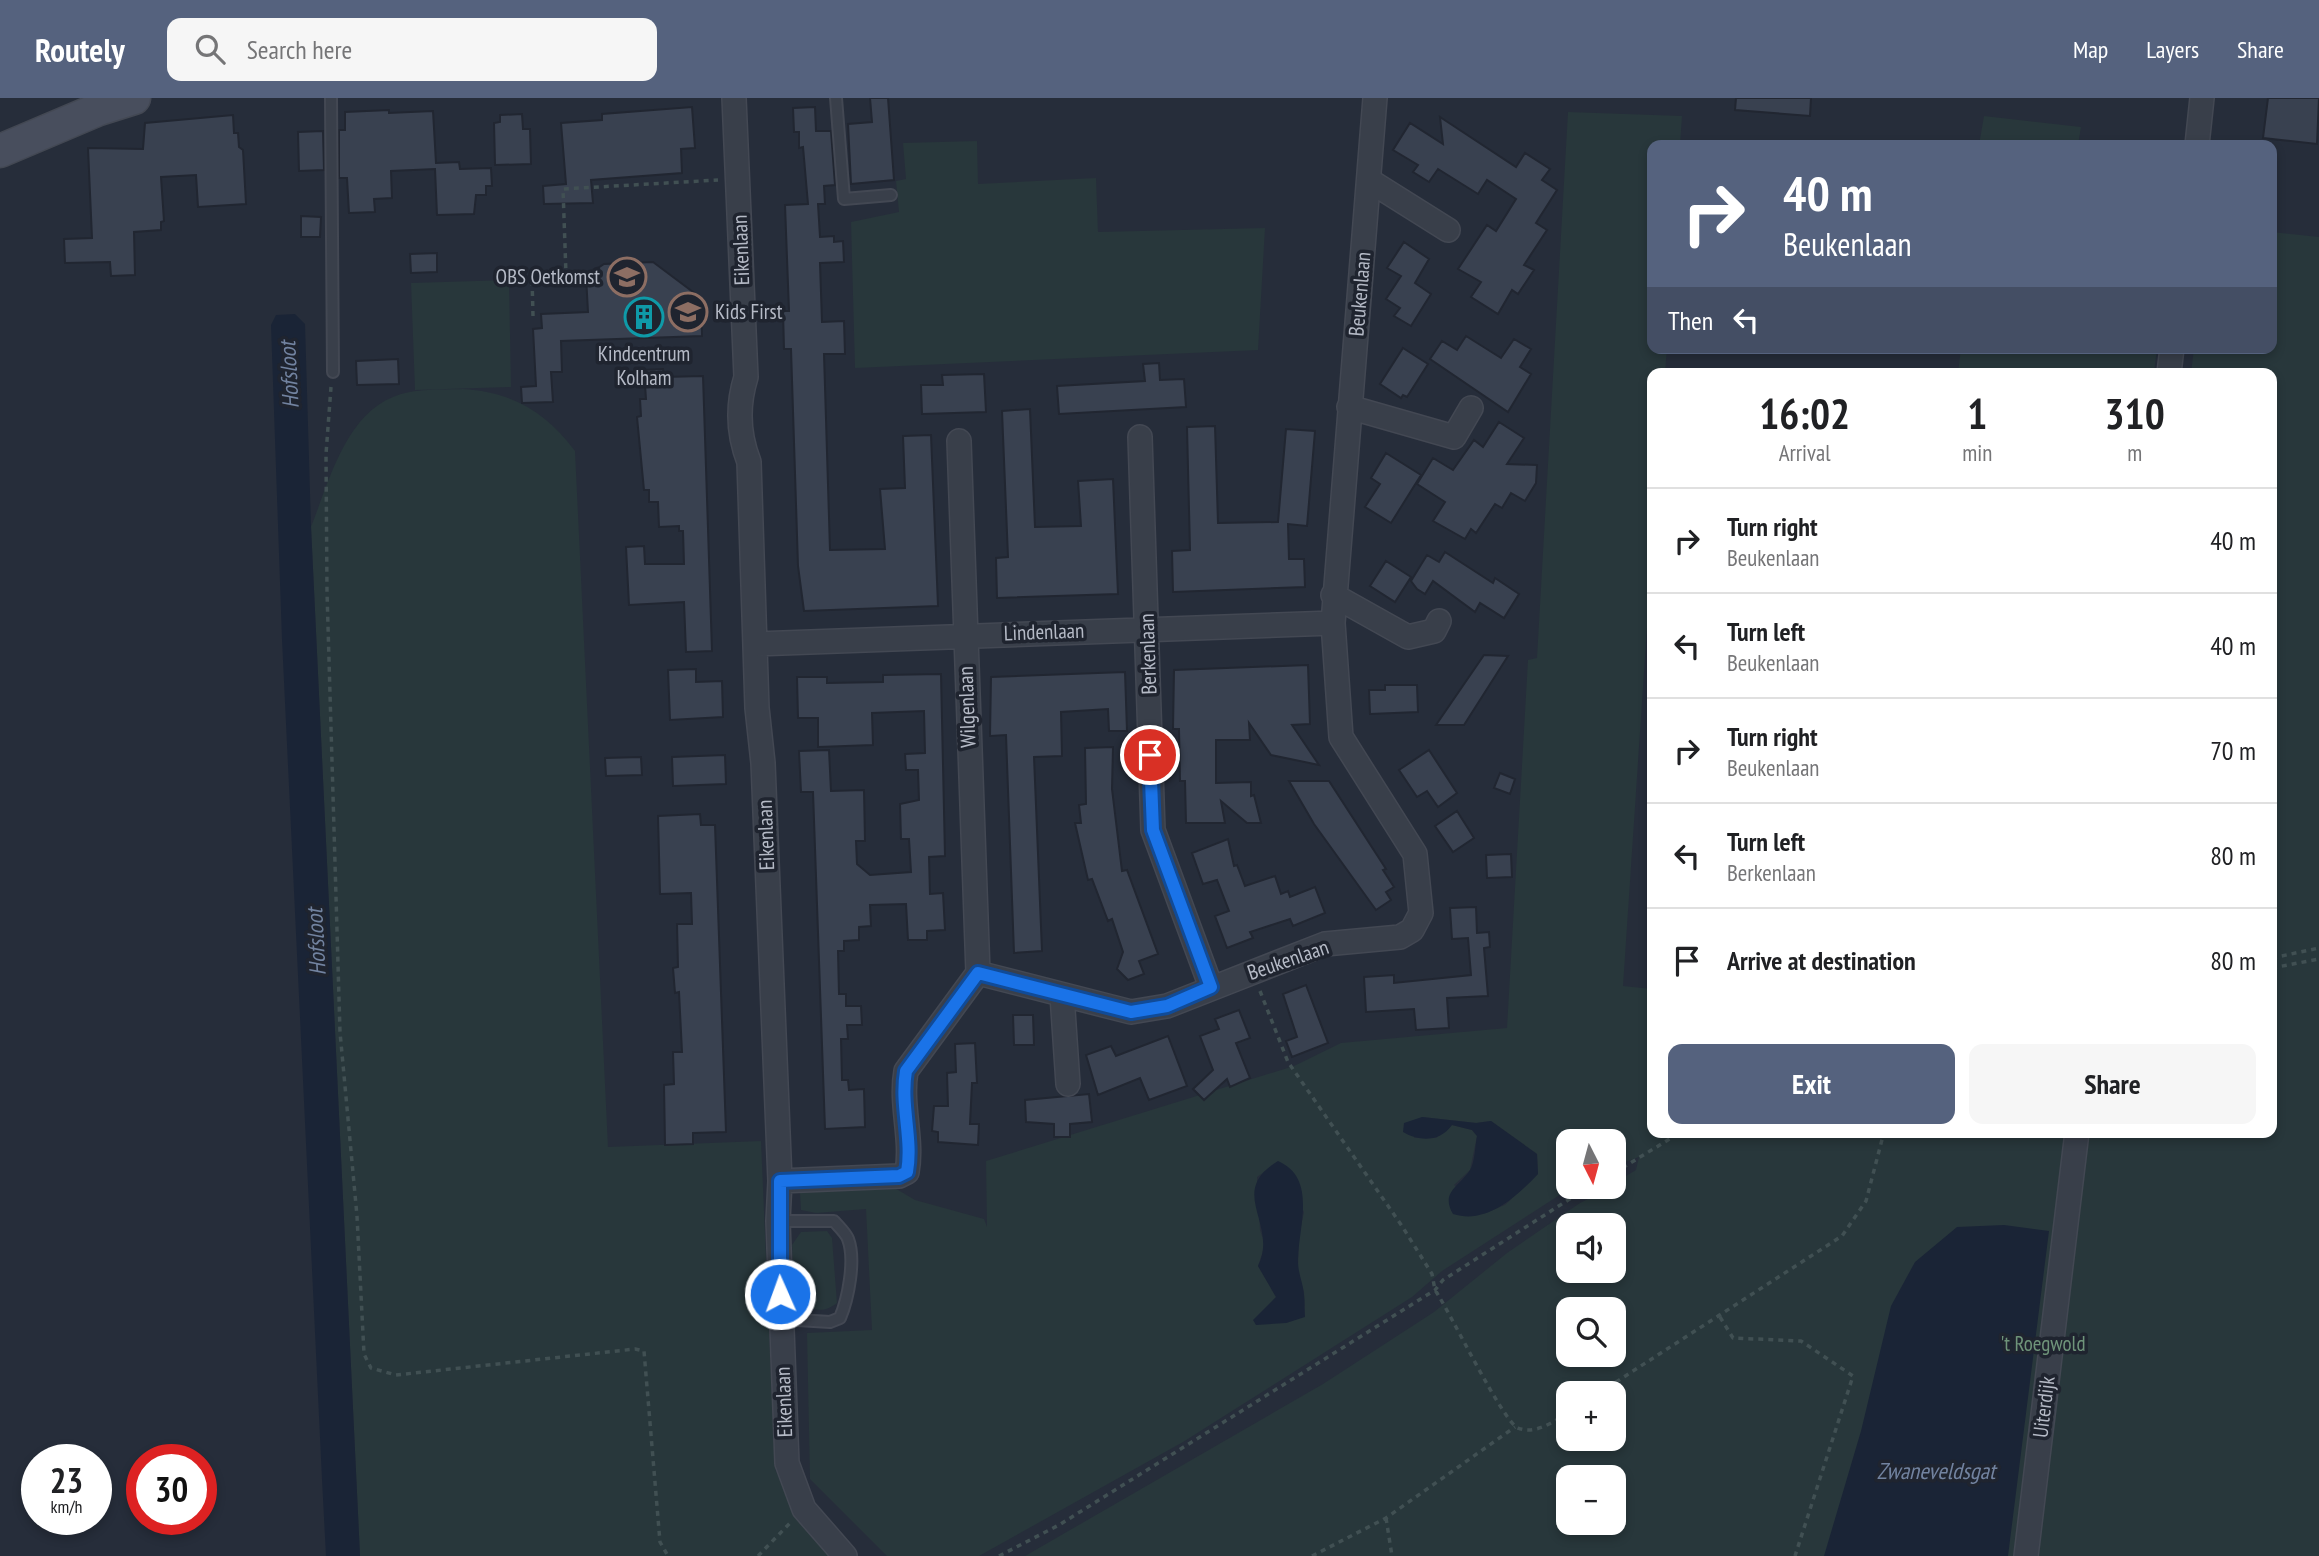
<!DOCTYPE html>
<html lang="en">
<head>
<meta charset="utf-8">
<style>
  :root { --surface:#fff; --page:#f6f6f6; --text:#202124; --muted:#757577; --line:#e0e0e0; --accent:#55627e }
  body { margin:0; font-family:"PT Sans Narrow",sans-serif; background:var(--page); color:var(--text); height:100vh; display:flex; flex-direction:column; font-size:26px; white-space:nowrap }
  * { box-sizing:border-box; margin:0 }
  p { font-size:23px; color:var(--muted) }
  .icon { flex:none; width:38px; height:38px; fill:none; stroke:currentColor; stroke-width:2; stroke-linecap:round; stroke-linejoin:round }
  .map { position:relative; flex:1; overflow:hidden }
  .sheet { position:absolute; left:1647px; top:270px; width:630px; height:770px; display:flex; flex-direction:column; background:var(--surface); border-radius:14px; box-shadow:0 4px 10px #0003 }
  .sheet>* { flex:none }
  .banner { position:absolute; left:1647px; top:42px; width:630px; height:214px; border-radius:14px; box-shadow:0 4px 10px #0003; background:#55627e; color:#fff; overflow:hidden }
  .needle { width:46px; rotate:174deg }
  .tools { position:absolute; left:1556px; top:1031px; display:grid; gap:14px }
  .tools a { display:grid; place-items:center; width:70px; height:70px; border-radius:14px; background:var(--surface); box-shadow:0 4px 10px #0003; font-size:35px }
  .speed { position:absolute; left:21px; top:1346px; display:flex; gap:14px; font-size:35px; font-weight:700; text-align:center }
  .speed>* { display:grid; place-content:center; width:91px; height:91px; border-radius:50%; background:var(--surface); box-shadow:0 4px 10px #0003; line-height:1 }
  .speed small { font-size:18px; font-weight:400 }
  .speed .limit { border:10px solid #d22; background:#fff; color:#111 }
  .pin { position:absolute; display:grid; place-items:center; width:60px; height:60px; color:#fff; margin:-30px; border:4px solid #fff; border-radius:50%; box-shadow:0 2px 7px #0007 }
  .me { position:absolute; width:77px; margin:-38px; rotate:358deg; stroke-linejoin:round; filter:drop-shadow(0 0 5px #0008) }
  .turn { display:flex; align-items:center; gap:24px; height:147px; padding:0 21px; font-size:32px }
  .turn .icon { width:91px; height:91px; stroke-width:2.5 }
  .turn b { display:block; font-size:49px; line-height:60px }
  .then { display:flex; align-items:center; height:66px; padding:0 21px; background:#0003; gap:14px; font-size:26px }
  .eta { display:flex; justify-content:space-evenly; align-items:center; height:119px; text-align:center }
  .eta b { font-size:42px; font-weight:600; line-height:49px }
  .action { display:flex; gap:14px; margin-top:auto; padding:14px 21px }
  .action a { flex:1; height:80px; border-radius:14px; background:var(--accent); color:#fff; font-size:28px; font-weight:600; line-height:80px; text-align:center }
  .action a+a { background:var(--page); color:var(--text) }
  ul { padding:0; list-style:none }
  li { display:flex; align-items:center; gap:21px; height:105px; padding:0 21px; border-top:2px solid var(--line) }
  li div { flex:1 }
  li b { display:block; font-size:26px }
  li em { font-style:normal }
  header { display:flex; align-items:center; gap:42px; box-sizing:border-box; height:98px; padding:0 35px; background:var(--accent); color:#fff }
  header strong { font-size:33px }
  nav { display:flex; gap:38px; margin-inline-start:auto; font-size:24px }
  .search { width:490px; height:63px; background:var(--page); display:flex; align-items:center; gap:18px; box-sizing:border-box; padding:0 24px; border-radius:14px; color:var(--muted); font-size:26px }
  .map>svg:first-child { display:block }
  .green { fill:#28373b; fill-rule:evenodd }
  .water { fill:#1a2436 }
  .building { fill:#394150; stroke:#212631; stroke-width:2 }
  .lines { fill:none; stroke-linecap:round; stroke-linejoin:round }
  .lane-casing { stroke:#434853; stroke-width:14 }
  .street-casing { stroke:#434853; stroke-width:26 }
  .secondary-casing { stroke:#434853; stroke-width:35 }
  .path { stroke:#415053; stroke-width:3.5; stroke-dasharray:5 5; stroke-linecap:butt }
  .lane { stroke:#393f4a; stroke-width:10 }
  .street { stroke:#393f4a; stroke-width:23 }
  .secondary { stroke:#484e5d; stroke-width:32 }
  .route-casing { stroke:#114b97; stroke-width:18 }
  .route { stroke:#1a73e8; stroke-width:12 }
  .labels { text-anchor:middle; stroke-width:7; stroke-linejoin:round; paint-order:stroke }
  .street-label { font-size:21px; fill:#b5bac6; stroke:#1f242f }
  .poi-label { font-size:21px; fill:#b5bac6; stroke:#1f242f; text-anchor:end }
  .park-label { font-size:21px; fill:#6f947a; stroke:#1f242f }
  .water-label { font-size:23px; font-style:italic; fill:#7283a0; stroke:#1f242f }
</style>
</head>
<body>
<header>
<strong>Routely</strong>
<div class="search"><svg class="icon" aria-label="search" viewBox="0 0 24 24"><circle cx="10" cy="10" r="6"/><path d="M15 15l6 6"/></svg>Search here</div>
<nav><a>Map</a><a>Layers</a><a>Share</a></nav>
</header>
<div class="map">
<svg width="2319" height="1458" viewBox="0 0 2319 1458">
  <rect width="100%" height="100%" fill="#262d3a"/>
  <path class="green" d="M1568 14 1682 18 1680 47H1652V250H1667L1665 275H1652V455L1623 888 1652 891V1034H2272V275H2191L2194 250H2272V134L2319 139V1458H1025L1323 1286 1434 1214 1507 1155 1580 1105 1614 1088V1085L1636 1072 1639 1059 1614 1068V1043H1568V1088L1572 1089 1442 1173 1412 1199 1183 1344 979 1458H887L810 1381 807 1235 872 1232 866 1111 816 1115 801 1112 800 1094 893 1089 915 1102 984 1121 987 1129 986 1063 1294 968 1341 945 1507 930 1528 562 1537 560ZM1422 1019 1476 1025 1491 1023 1537 1056 1538 1076 1505 1107 1485 1115 1454 1087 1470 1072 1477 1038 1472 1032 1452 1027 1436 1040H1414ZM1278 1064 1304 1114 1299 1137 1298 1173 1304 1194 1305 1218 1286 1225H1275L1273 1202 1276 1199 1258 1168 1265 1147 1260 1132 1257 1079ZM1568 1127H1614V1172H1568ZM1568 1211H1614V1256H1568ZM1568 1295H1614V1340H1568ZM1568 1379H1614V1424H1568Z
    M1984 18 2081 29 2078 47H1979Z
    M977 43 978 86 1096 80 1098 134 1265 130 1258 252 855 270 851 124 899 114 896 83 906 81 903 45Z
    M509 182 511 289 415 292 411 185Z
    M1961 250H2157L2154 275H1958Z
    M463 291C512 294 546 314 575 353L608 1049 761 1043 775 1371 793 1411 834 1458H360L311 429C328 386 345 318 393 299 414 290 441 292 463 291Z
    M827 1133 832 1140 837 1205C820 1218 810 1210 794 1200L792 1147 801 1134Z"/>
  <path class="water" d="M295 216 305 226 311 429 360 1458H326L322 1381 282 541 271 227 276 217Z
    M1422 1019 1476 1025 1491 1023 1537 1056 1538 1076C1517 1098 1487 1127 1453 1116 1440 1094 1460 1088 1470 1072 1475 1064 1475 1048 1477 1038L1472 1032 1452 1027C1440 1044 1420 1044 1403 1034L1404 1025Z
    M1278 1063C1317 1080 1299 1127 1298 1160 1297 1173 1303 1184 1304 1197 1305 1204 1304 1211 1305 1219L1286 1225 1256 1227 1253 1222 1276 1199 1258 1168C1279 1126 1226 1094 1278 1063Z
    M2004 1127 2049 1133 2008 1458H1824L1861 1333 1891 1208 1915 1164 1957 1129Z"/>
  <path class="building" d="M870 0H888L894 82 851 86 848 26 872 24Z
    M1736 0H1811L1810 18 1735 12Z
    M2268 0H2319L2317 46 2263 40Z
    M692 9 695 50 681 51 682 75 591 82 593 105 544 106 543 88 566 86 561 25 602 22V16Z
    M815 9 816 33H831L835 87 824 88 825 106H818L820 139 834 138V144L843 143 844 164 820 165 822 224 844 223 845 256H824L830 452 885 451 880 391 905 390 903 338 931 337 938 508 804 513 798 468 791 251H784L783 213H789L785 107 808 106 803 49 799 50V34H794L793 10Z
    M389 12V15L433 13 436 65 459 64 460 71 491 70 492 88H486V97H476L474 116 437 117 435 71 391 73 392 100 374 101 375 114 349 115 347 80H339V32H345V14Z
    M522 16 523 31H530L531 66 495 67 494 25 500 24V17Z
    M233 17 234 35H238L239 49 243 52 246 106 198 109 196 77 161 79 164 123 161 124V132L134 134 135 177 111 178 110 164 65 165 64 141 92 140 88 50 143 51 145 25Z
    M1440 19 1516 69 1525 55 1550 71 1542 82 1557 92 1536 125 1547 132 1524 167 1534 172 1518 196 1512 192 1498 216 1471 199 1481 184 1458 171 1487 127 1496 133 1516 101 1487 82 1478 96 1438 71 1429 84 1413 74 1418 67 1393 52 1410 25 1443 46Z
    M323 33 324 72 299 73 298 34Z
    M301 118 321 119 320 139H301Z
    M1404 144 1429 161 1415 185 1431 196 1411 228 1394 218 1400 210 1386 201 1401 178 1387 170Z
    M437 155V174L411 175 410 156Z
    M653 164 701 200 702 238 561 243 562 274H551L553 304 522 305 521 289 536 288 533 231 542 230 541 216 588 214 586 178 604 166Z
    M1466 238 1501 260 1514 241 1531 251 1520 269 1531 276 1508 314 1430 261 1442 243 1457 252Z
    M1403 250 1428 266 1407 299 1403 297 1401 300 1380 286Z
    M398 261 399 286 357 287 356 263Z
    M1159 265 1160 282 1184 281 1186 309 1059 316 1057 288 1145 283 1143 266Z
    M663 271 664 279 703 278 712 553 686 554 684 504 629 507 626 449 644 448 645 466H684L683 433H679V428L659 429 658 404H649V392H644L637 319 641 318 640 301H646L644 272Z
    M984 276 986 314 922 316 921 287H943L942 277Z
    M1030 311 1035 429 1081 428 1078 383 1113 381 1118 496 997 500 996 460 1008 459 1002 313Z
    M1499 324 1524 340 1507 366 1537 367 1536 385 1525 403 1511 395 1502 410 1495 406 1476 435 1471 431 1465 441 1433 423 1445 404 1417 386 1433 360 1453 372 1474 342 1483 349Z
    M1215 328 1218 425 1278 424 1286 331 1315 333 1307 428 1288 426 1289 461H1304L1305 489 1173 494 1172 453 1190 452 1187 329Z
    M1386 355 1421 377 1391 425 1365 409 1380 386 1371 380Z
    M1445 454 1493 485 1495 480 1519 496 1504 520 1480 505 1475 514 1433 483 1425 496 1417 491 1411 483 1427 457 1439 464Z
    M1386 463 1411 479 1395 504 1370 488Z
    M1484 557 1508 558 1464 627H1436Z
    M1308 567 1310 626 1292 627 1319 667 1271 657 1249 625 1250 642H1216V685L1251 684V698L1254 697 1261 725H1247L1221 703 1225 725H1186L1185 683H1180L1179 631H1173L1174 572Z
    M696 571V584L722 583 723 619 670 622 668 572Z
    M1125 574 1127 633H1109L1108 611 1061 614 1062 658 1034 659 1042 853 1014 855 1006 637 990 638 991 579Z
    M941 576 945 758 929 759 930 796 943 795 945 832 927 833V842H908L906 806 870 807 871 828 859 829V842L844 843V853H838L839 896H846V908H861L862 927H847L848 941H841L842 982H848L849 992 864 991 865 1029 825 1031 813 694H801L799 653 829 652 831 693 864 692 865 743H856L857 766 870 777 911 774 909 741H901L900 706 919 702 918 672H906L905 656 925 655 924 613 872 615 873 647 818 649V620H798L797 579H827V585L883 584V577Z
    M1385 587H1417L1418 614 1370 616 1369 592H1385Z
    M1113 649 1112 691 1122 773 1127 772 1158 856 1139 863 1144 876 1128 882 1117 871 1123 854 1112 821 1108 823 1092 781 1088 782 1075 725H1081L1079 707 1086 706 1085 650Z
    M1429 652 1457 695 1438 709 1427 693 1417 699 1399 672Z
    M725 657 726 686 673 688 672 659Z
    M641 659 642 677 606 678 605 660Z
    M1500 675 1515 681 1510 696 1494 690Z
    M1289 683H1329L1386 771 1383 772 1394 789 1386 794 1391 802 1376 812 1314 726Z
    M1457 713 1474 740 1453 754 1435 728Z
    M700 716 701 727H715L726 1034 693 1035V1046L665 1047 664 987 674 986 673 954H682L679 894 675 895 673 870 678 869 677 826H692L691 795 660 796 658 718Z
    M1228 741 1234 768 1237 767 1245 788 1275 778 1281 796 1288 793 1290 799 1315 789 1325 815 1293 828 1290 821 1250 834 1253 840 1227 850 1215 818 1229 813 1217 782 1203 786 1192 755Z
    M1511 756 1512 779 1487 780 1486 757Z
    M1476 809 1477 835 1489 834 1490 849 1484 850 1488 898 1447 900 1449 930 1416 932 1414 911 1366 914 1364 879 1394 877V885L1471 877 1468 840 1452 841 1450 810Z
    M1306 887 1328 945 1292 959 1286 943 1297 939 1283 896Z
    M1239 912 1250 940 1236 945 1250 980 1230 989 1227 981 1204 1002 1193 991 1213 972 1200 938 1219 931 1215 921Z
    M1013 917H1033L1034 947H1014Z
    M1168 938 1187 988 1149 1002 1140 980 1098 997 1086 957 1111 948 1116 958Z
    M975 945 977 985H972L970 1026H979L978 1047 938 1044V1034L932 1033 934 1008H948L947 975 956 974 955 946Z
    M1089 996 1092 1024 1070 1026V1039H1054V1026L1026 1024 1025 1002Z"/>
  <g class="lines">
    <defs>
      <path id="lane" d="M331 0 333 274
        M836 0 844 101 891 97
        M778 1123H834C838 1128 846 1135 848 1141 856 1162 848 1201 840 1220L830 1224 781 1221"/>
      <path id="street" d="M734 0 746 279C737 308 738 336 749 364L757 610 763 665 780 1083 778 1123 787 1365 804 1411 845 1458
        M2197 47 2202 0
        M1370 83 1448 132
        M2169 275 2172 250
        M1349 309 1454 339 1471 310
        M1140 339 1153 732 1211 889
        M959 343 978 875
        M1333 497 1408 539 1434 533 1439 523
        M755 546 1333 525
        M1062 897 1068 986
        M780 1083 899 1078 907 1074C913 1041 900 1007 906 973L978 875 1131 914 1167 908 1325 846 1400 839 1412 832 1421 815 1415 756 1341 639 1333 525 1375 0
        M2026 1458 2077 1034"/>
      <path id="secondary" d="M0 53 99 11 134 0"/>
    </defs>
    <use href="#lane" class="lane-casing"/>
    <use href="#street" class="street-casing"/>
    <use href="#secondary" class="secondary-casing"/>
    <path class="path" d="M533 218 532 179 566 177 563 91 718 82
      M331 289 326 356 327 494 340 934 357 1118 364 1256 371 1270 396 1277 635 1251 644 1253 660 1444 668 1458
      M2272 860 2319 850
      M2272 870 2319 861
      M1260 893 1288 964 1402 1128 1432 1176 1435 1192C1450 1214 1503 1324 1518 1330 1536 1337 1554 1323 1568 1315
      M1614 1075 1681 1034
      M1720 1219 1733 1240 1801 1243 1853 1278 1795 1458
      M1599 1295 1842 1138 1866 1103 1884 1034
      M1386 1420 1392 1458
      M758 1458 790 1425
      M999 1458 1059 1427 1435 1192 1443 1182 1590 1088
      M1312 1458 1386 1420 1515 1329"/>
    <use href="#lane" class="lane"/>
    <use href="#street" class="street"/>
    <use href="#secondary" class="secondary"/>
  </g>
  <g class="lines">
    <defs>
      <path id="route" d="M780 1196V1083L899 1078 907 1074C913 1041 900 1007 906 973L978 875 1131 914 1167 908 1211 889 1153 732 1150 657"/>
    </defs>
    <use href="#route" class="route-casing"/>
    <use href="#route" class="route"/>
  </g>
  <defs>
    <symbol id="school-ring" viewBox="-11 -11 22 22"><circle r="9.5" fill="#1f242f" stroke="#8d6e63" stroke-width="1.5"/><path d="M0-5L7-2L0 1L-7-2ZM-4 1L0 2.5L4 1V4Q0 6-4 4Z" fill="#8d6e63"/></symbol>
    <symbol id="building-ring" viewBox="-11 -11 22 22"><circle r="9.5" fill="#1f242f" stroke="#0f9aa8" stroke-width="1.5"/><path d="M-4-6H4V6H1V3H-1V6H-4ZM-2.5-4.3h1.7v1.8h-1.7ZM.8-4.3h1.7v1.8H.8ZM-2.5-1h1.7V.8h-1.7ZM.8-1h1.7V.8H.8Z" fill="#0f9aa8"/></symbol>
  </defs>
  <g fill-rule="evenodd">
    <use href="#school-ring" x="605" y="157" width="44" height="44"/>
    <use href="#school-ring" x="666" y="192" width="44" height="44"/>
    <use href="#building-ring" x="622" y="197" width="44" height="44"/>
  </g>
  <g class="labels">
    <g class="street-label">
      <text transform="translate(741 152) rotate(-92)" y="7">Eikenlaan</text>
      <text transform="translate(1360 196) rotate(-85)" y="7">Beukenlaan</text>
      <text transform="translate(1044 534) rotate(-2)" y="7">Lindenlaan</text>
      <text transform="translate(1148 556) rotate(-92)" y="7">Berkenlaan</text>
      <text transform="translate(967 609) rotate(-92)" y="7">Wilgenlaan</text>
      <text transform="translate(766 737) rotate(-92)" y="7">Eikenlaan</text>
      <text transform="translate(1288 862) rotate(-19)" y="7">Beukenlaan</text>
      <text transform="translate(784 1304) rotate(-92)" y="7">Eikenlaan</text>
      <text transform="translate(2044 1309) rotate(-83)" y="7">Uiterdijk</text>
    </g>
    <g class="poi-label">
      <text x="600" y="186">OBS Oetkomst</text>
      <text x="715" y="221" text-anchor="start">Kids First</text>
      <text x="644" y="263" text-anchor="middle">Kindcentrum<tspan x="644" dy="24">Kolham</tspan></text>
    </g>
    <g class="park-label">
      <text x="2043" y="1253">'t Roegwold</text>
    </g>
    <g class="water-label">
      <text transform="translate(289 277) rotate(-93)" y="8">Hofsloot</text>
      <text transform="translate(316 844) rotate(-93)" y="8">Hofsloot</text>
      <text x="1936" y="1381">Zwaneveldsgat</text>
    </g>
  </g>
</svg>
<div class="tools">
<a><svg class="needle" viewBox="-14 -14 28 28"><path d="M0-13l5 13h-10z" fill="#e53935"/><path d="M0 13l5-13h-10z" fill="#757577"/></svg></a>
<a><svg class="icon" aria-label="sound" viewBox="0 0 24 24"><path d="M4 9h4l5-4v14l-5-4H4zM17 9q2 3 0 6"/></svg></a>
<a><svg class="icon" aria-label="search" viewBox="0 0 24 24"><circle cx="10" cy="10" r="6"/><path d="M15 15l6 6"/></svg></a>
<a>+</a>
<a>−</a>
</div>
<div class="speed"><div>23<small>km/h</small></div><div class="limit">30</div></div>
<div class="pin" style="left:1150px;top:657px;background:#d93025"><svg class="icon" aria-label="arrive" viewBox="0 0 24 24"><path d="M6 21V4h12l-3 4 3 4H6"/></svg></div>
<svg class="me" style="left:780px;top:1196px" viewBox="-20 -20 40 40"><circle r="17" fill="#1a73e8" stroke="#fff" stroke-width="3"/><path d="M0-11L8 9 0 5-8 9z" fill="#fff"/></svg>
<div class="banner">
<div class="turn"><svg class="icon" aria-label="right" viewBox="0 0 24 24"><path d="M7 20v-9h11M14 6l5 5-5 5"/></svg><div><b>40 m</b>Beukenlaan</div></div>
<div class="then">Then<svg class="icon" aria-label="left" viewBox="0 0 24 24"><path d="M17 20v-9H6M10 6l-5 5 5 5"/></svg></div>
</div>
<section class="sheet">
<div class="eta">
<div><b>16:02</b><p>Arrival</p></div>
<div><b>1</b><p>min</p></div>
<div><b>310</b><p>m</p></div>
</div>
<ul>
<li><svg class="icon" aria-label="right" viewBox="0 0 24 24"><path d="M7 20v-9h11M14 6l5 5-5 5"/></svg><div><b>Turn right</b><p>Beukenlaan</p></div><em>40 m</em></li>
<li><svg class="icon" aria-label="left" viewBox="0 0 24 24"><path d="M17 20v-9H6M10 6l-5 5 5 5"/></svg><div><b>Turn left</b><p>Beukenlaan</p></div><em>40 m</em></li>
<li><svg class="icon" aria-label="right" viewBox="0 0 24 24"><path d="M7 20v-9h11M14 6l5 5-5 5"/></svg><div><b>Turn right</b><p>Beukenlaan</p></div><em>70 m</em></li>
<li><svg class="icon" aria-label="left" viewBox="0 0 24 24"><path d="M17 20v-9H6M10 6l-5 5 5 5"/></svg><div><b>Turn left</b><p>Berkenlaan</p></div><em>80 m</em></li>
<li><svg class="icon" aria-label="arrive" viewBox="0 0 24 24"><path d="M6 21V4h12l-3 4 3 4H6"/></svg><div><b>Arrive at destination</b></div><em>80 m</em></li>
</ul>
<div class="action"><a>Exit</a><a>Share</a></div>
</section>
</div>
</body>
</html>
